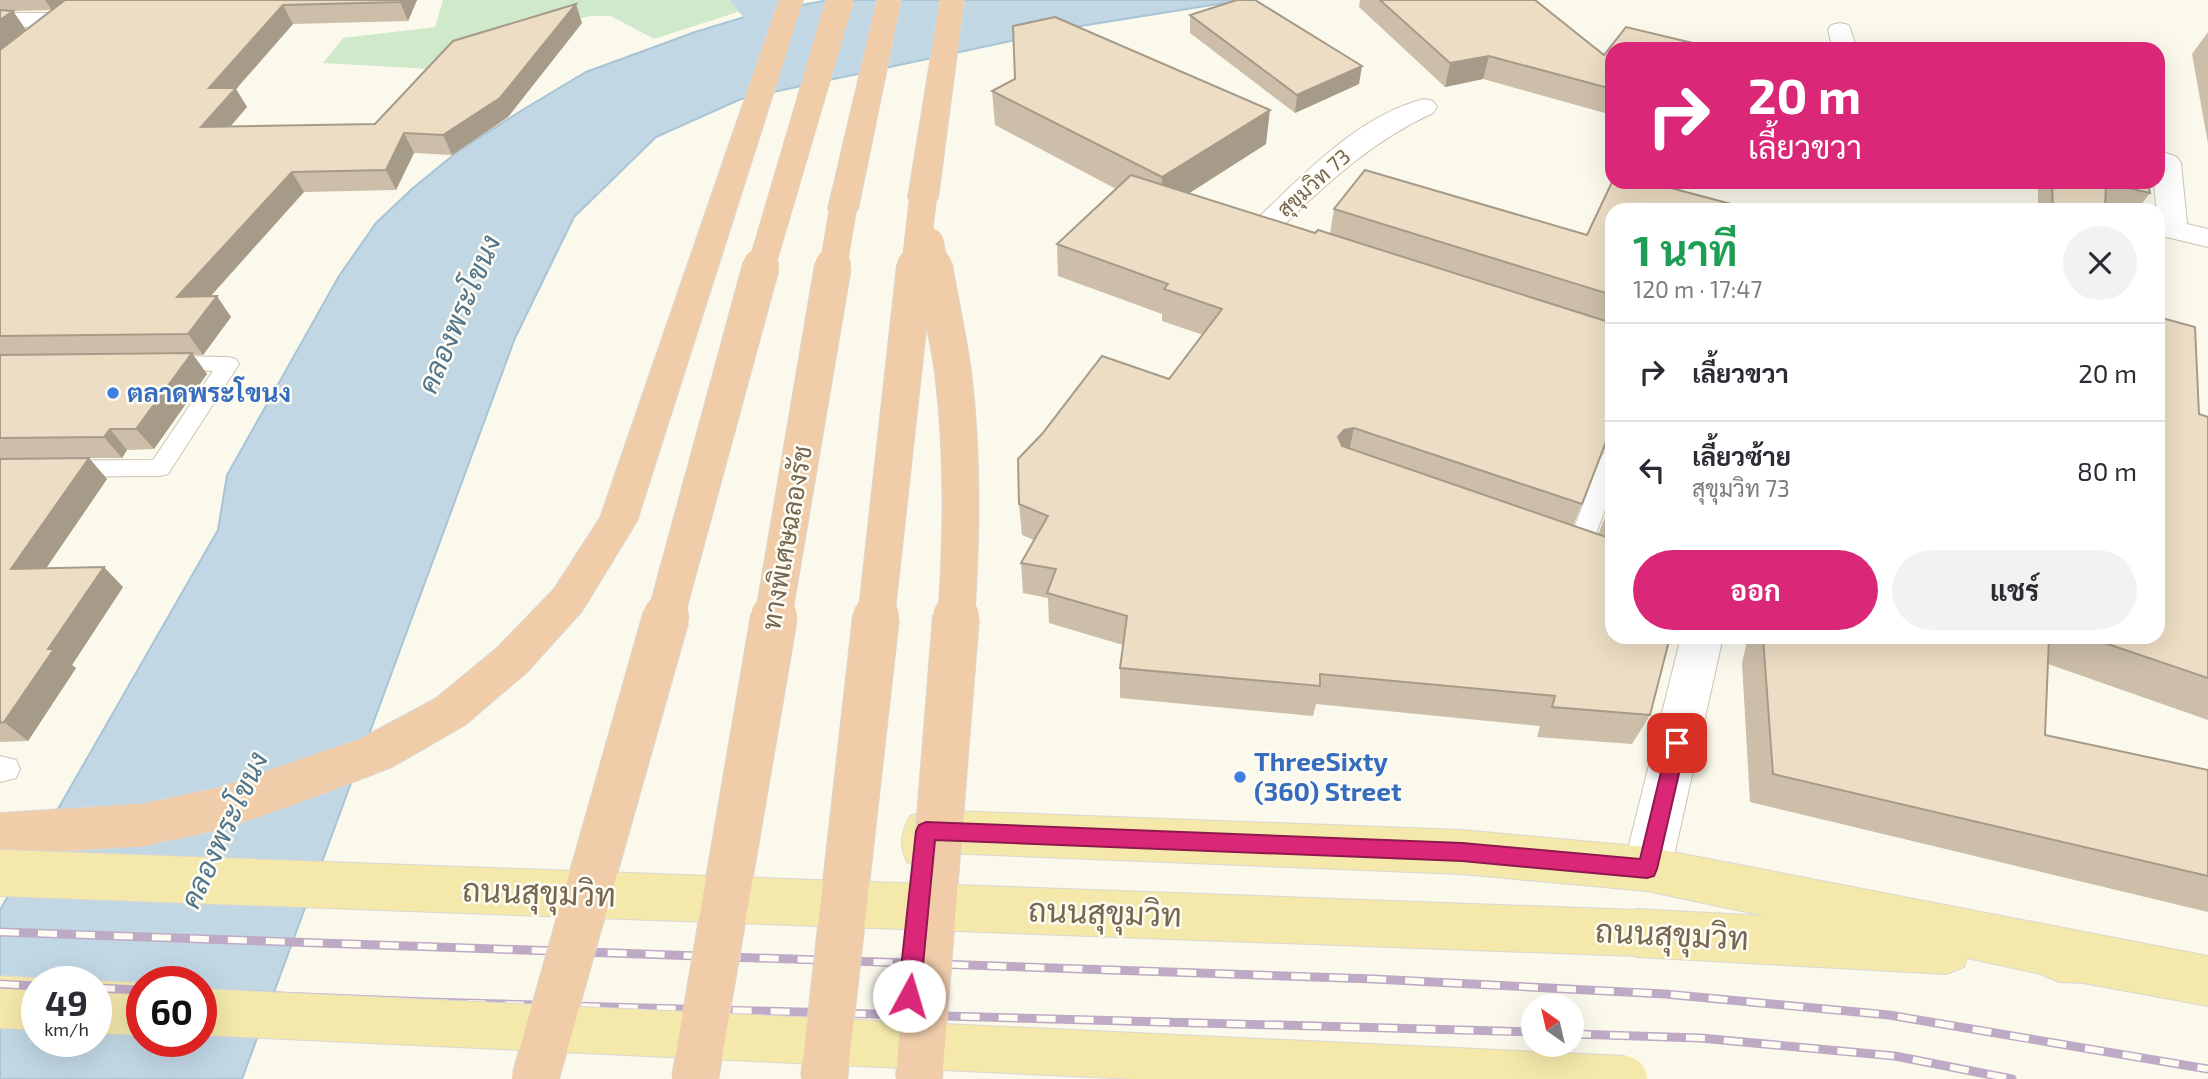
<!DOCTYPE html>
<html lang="th">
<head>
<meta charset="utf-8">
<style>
  :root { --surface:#fff; --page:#f2f2f3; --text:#2b2b33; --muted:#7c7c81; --line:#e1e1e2; --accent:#db2777 }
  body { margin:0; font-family:"Exo 2",Sarabun,sans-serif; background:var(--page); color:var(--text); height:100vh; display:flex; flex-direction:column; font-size:26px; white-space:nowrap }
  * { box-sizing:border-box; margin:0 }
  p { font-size:23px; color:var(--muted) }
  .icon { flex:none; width:38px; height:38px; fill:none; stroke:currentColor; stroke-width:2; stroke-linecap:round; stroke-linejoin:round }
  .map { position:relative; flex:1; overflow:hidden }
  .details { position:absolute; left:1605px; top:203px; width:560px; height:441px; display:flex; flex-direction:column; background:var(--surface); border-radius:21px; box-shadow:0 7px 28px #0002 }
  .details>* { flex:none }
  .hud { position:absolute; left:1605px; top:42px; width:560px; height:147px; border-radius:21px; box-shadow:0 7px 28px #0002; background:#db2777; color:#fff; overflow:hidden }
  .needle { width:46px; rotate:326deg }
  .fabs { position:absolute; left:1521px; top:994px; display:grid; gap:14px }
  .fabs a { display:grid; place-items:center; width:63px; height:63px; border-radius:50%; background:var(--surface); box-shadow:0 7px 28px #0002; font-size:35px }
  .speed { position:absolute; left:21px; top:966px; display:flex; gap:14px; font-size:35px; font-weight:700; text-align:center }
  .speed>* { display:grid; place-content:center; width:91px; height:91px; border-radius:50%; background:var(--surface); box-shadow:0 7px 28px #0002; line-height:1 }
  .speed small { font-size:18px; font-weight:400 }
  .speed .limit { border:10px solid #d22; background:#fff; color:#111 }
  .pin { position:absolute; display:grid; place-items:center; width:60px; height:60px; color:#fff; margin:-30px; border-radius:14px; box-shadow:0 4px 10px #0006 }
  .me { position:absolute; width:77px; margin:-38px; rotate:6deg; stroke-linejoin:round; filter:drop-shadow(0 0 5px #0008) }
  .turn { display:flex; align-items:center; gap:24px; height:147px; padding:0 28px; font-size:32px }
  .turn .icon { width:91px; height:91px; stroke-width:2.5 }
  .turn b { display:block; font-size:49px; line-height:60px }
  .round { display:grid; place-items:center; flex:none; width:74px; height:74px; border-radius:37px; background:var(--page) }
  .headline { display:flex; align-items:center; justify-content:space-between; height:119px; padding:0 28px }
  h1 { font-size:42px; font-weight:700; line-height:52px; color:#1e9e55 }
  .button { display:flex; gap:14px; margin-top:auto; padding:14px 28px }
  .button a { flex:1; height:80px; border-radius:42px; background:var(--accent); color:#fff; font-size:28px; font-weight:700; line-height:80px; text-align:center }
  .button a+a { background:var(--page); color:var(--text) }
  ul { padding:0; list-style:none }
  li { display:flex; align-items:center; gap:21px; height:98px; padding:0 28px; border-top:2px solid var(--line) }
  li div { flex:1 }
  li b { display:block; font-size:26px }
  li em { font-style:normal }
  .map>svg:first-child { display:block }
  .green { fill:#d0e9cb }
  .water { fill:#c1d7e4; stroke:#a8c4d5; stroke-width:2; fill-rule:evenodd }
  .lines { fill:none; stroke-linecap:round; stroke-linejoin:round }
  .river { fill:#c1d7e4; fill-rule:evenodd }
  .lane-casing { stroke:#cdc4b2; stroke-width:2 }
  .street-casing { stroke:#cdc4b2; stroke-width:2 }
  .primary-casing { stroke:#dbd7d2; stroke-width:2 }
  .highway-casing { stroke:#dbd7d2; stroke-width:2 }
  .lane { fill:#fff; fill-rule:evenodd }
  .street { fill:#fff; fill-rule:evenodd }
  .primary { fill:#f4e9ab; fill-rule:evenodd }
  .highway { fill:#f0cca9; fill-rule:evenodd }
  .rail-casing { stroke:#bfaac6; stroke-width:9 }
  .rail { stroke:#fefcf3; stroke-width:6; stroke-dasharray:19; stroke-linecap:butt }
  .primary-bridge-casing { stroke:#dbd7d2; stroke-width:48; stroke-linecap:butt }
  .highway-bridge-far2-casing { stroke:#dbd7d2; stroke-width:28; stroke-linecap:butt }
  .highway-bridge-far1-casing { stroke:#dbd7d2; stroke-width:38; stroke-linecap:butt }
  .highway-bridge-casing { stroke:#dbd7d2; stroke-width:48; stroke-linecap:butt }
  .primary-bridge { stroke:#f4e9ab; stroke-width:46 }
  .highway-bridge-far2 { stroke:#f0cca9; stroke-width:27 }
  .highway-bridge-far1 { stroke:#f0cca9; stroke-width:36 }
  .highway-bridge { stroke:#f0cca9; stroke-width:46 }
  .wall { fill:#ccbea9 }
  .shaded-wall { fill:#a69b89 }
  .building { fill:#edddc4; stroke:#a69b89; stroke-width:2 }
  .route { fill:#db2777; stroke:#8e194d; stroke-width:2 }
  .shop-dot { fill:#3f7fe0; stroke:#fefcf3; stroke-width:2.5 }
  .labels { text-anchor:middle; stroke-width:5; stroke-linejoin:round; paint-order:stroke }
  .far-street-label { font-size:21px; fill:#756650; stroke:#fefcf3 }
  .shop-label { font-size:26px; font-weight:bold; fill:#366cbe; stroke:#fefcf3; text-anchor:start }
  .street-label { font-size:26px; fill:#756650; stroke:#fefcf3 }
  .water-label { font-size:28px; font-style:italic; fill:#4f758d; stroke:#fefcf3 }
  .near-street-label { font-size:32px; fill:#756650; stroke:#fefcf3 }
</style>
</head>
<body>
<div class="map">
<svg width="2208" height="1079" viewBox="0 0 2208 1079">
  <rect width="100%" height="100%" fill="#fbf9ec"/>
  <path class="green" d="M443 0H736L744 10 654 39 611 16H590L466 50 430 69 323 63 343 38 435 27Z"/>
  <path class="water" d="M828 0H1243L1081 26 741 99 656 137 574 217 515 338 242 1079H0V910L218 530 227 475 339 276 376 223 413 188 457 152 524 109 586 72 695 32 787 4 797 6ZM37 982H96V1041H37ZM142 982H201V1041H142Z"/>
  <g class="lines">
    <path class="river" d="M730 0H785L827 53 819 65 799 70 779 65Z"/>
    <defs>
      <path id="lane" d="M165 356 228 357 236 359 239 364 168 474 160 476 0 477V461L153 460 213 371 157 368 154 363 157 358Z
        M1612 451V491L1589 552 1586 559 1577 561 1568 559 1565 552 1600 459 1604 453Z
        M0 756 16 760 20 769 16 778 0 782Z"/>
      <path id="street" d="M0 13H58L67 15 70 20 67 25 58 27H0Z
        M1840 23 1849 25 1857 49H1833L1828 30 1831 25Z
        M1424 99 1433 101 1437 107 1433 113C1376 139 1331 179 1286 223L1285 229C1297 236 1314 235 1322 247L1318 253C1299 258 1267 249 1255 232L1256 221 1261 215C1307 171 1360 115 1424 99Z
        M2158 150 2177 157 2181 163 2187 224 2208 229V247L2162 236 2158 230 2154 182H2158Z
        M1681 637H1723L1671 869 1664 885 1647 891 1630 885 1623 869Z"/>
      <path id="primary" d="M926 810 1462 830 1647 847 2208 956V1006L2083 983 2059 982 2041 974 1967 958 1964 967 1946 974 1637 957 1620 950 1612 933 1620 916 1637 909 1765 916 1647 891 1462 874 945 853 941 862 924 869 907 862C899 844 901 834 910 816Z
        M0 976 37 978 45 982H37V1030L0 1028Z
        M96 981 142 983V1035L96 1033Z"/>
      <path id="highway" d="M779 0H803L637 521 582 611 527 672 465 725 392 767 298 803 222 829 143 846 0 855V813L143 804 222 787 360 739 435 699 497 648 554 589 600 518Z
        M877 0H901L858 209 853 215 843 218 833 215 828 209Z
        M940 0H964L938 198 933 204 923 207 913 204 908 198Z"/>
    </defs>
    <use href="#lane" class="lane-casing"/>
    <use href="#street" class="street-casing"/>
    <use href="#primary" class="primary-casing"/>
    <use href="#highway" class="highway-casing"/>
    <use href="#lane" class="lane"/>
    <use href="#street" class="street"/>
    <use href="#primary" class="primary"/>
    <use href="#highway" class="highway"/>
    <defs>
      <path id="rail" d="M0 932 1374 979 1665 994 1889 1015 2208 1069
        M0 984 37 986
        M96 988 142 990
        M201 993 426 1002 1533 1032
        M1572 1034 1700 1038 1895 1056 2012 1079"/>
    </defs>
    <use href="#rail" class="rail-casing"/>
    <use href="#rail" class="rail"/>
    <defs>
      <path id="primary-bridge" d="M0 873 1637 933
        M201 1012 1624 1079"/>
      <path id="highway-bridge-far2" d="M930 242 935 268
        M761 268 840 0
        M833 268 843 209
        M915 268 923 198"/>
      <path id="highway-bridge-far1" d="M934 266C940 301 948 337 953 372 963 453 962 538 956 619
        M665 619 761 266
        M773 619 833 266
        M876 619 915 266"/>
      <path id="highway-bridge" d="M535 1079 666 617
        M695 1079 774 617
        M824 1079 876 617
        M919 1079 956 617"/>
    </defs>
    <use href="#primary-bridge" class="primary-bridge-casing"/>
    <use href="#highway-bridge-far2" class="highway-bridge-far2-casing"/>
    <use href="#highway-bridge-far1" class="highway-bridge-far1-casing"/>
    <use href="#highway-bridge" class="highway-bridge-casing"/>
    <use href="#primary-bridge" class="primary-bridge"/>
    <use href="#highway-bridge-far2" class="highway-bridge-far2"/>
    <use href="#highway-bridge-far1" class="highway-bridge-far1"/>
    <use href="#highway-bridge" class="highway-bridge"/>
  </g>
  <path class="wall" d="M0 0H417L408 21 293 24 236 89 247 107 230 126 375 124 582 23 508 117 452 155 414 153 396 190 304 192 210 296 231 317 203 355H193L207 374 154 449 127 450 122 458H0V50L52 10 13 11 26 30 0 50Z
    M1360 0H1535L1604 55 1612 49V115L1483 79 1445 87 1359 7Z
    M1190 15 1359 84 1295 113 1190 33Z
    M2208 32V144L2192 54Z
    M992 91 1266 144 1189 193 1315 233 1330 234 1334 209 1587 235 1612 210V449L1603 450 1602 453 1582 504 1573 526 1598 535 1612 499V637L1650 715 1632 744 1537 737 1540 726 1316 704 1313 716 1120 698V668L1123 645 1049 623 1048 598 1023 593 1021 563 1034 540 1022 535 1019 504 1169 379 1203 335 1162 321V314L1058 276 1057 244 1116 189 995 125Z
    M2038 182H2148L2150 193 2137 210H2119L2105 207V210H2038Z
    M2199 414 2208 417V720L2048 664 2045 735 2208 770V912L1750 802 1742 663 1748 637H2158Z
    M89 458 107 479 46 568 123 587 72 665 76 668 28 741 0 742V459Z"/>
  <path class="shaded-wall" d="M45 0H66L52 10Z
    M401 0H417L408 21 400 2Z
    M576 4 582 23 508 117 452 155 443 135Z
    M283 5 293 24 236 89 247 107 213 147 201 127 209 88Z
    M13 11 26 30 0 50V20Z
    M1489 56 1483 79 1445 87 1450 63Z
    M1362 66 1359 84 1295 113 1297 95Z
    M1270 110 1266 144 1160 212 1162 177Z
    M404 133 414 153 396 190 386 170Z
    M292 172 304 192 192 317 177 297Z
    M217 296 231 317 203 355 188 334Z
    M192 353 207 374 154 449 136 429Z
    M1612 426V431L1603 450 1598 458Z
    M1354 428 1347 460 1338 437 1344 430Z
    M110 429 127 450 122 458 104 437Z
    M89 458 107 479 32 589 11 569Z
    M104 567 123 587 72 665 76 668 28 741 4 722 48 649Z"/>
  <path class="building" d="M65 0H401L400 2 283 5 209 88H236L201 127 375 124 453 41 576 4 500 98 443 135 404 133 386 170 292 172 177 297 217 296 188 334 0 336V50Z
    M1237 0H1255L1362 66 1297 95 1190 15Z
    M1380 0H1535L1604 55 1626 27 1718 49H1612V89L1489 56 1450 63Z
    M0 10 13 11 0 20Z
    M1055 17 1270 110 1162 177 992 91 1015 79 1013 26Z
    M1365 170 1587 235 1612 182H1648L1754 210H1612V295L1334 209Z
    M1131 175 1315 233 1318 230 1612 323V426L1582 504 1354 428 1344 430 1338 437 1342 446 1612 539V637H1670L1650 715 1552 707 1555 696 1320 674V686L1120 668 1127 616 1047 593 1056 569 1021 563 1048 516 1019 504 1018 459 1042 434 1102 356 1169 379 1222 309 1164 289 1168 284 1057 244Z
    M2052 182H2148L2150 193 2106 183 2105 210H2053Z
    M2158 317 2195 327 2199 414 2208 417V678L2087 637H2158Z
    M192 353 136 429H110L104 437 0 438V355Z
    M89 458 11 569 104 567 48 649H54L4 722 0 723V459Z
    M1763 637H2049L2045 735 2208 770V876L1773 774Z"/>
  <path class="route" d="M1677 735 1684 737 1686 743 1657 869 1654 876 1647 878 1462 861 935 840 920 996 916 1004 909 1007 901 1004 898 996 916 831 919 825 926 822 1462 843 1640 859 1668 743 1671 737Z"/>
  <g class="shop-dot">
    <circle cx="113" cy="393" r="7"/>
    <circle cx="1240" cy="777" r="7"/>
  </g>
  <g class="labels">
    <g class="far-street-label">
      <text transform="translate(1314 183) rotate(-42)" y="7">สุขุมวิท 73</text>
    </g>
    <g class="shop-label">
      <text x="127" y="402">ตลาดพระโขนง</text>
      <text x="1254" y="771">ThreeSixty<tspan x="1254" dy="30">(360) Street</tspan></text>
    </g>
    <g class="street-label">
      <text transform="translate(787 538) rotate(-80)" y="9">ทางพิเศษฉลองรัช</text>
    </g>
    <g class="water-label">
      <text transform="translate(459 314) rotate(-67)" y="10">คลองพระโขนง</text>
      <text transform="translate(224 830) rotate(-65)" y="10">คลองพระโขนง</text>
    </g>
    <g class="near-street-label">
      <text transform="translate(539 893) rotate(2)" y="11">ถนนสุขุมวิท</text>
      <text transform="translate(1105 913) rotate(2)" y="11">ถนนสุขุมวิท</text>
      <text transform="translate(1672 935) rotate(3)" y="11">ถนนสุขุมวิท</text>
    </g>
  </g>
</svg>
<div class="fabs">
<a><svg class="needle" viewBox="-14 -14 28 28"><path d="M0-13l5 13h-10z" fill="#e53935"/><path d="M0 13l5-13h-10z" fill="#7c7c81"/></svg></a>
</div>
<div class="speed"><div>49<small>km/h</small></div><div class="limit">60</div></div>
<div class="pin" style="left:1677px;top:743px;background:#d93025"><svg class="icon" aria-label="arrive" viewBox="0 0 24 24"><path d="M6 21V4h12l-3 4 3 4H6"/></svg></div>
<svg class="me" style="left:909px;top:996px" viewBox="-20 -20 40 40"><circle r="19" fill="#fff"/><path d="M0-13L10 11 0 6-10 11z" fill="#db2777"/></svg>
<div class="hud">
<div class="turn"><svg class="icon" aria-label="right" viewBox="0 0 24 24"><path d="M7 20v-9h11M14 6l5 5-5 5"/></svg><div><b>20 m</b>เลี้ยวขวา</div></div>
</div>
<section class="details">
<div class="headline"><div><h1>1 นาที</h1><p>120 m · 17:47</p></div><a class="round"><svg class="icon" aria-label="close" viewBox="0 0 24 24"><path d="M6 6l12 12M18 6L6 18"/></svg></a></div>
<ul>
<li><svg class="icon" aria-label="right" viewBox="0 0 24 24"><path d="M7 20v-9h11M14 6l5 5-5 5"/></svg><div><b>เลี้ยวขวา</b></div><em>20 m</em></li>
<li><svg class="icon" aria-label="left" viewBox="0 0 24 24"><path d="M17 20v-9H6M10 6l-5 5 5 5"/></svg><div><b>เลี้ยวซ้าย</b><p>สุขุมวิท 73</p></div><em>80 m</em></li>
</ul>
<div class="button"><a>ออก</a><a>แชร์</a></div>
</section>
</div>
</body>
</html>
